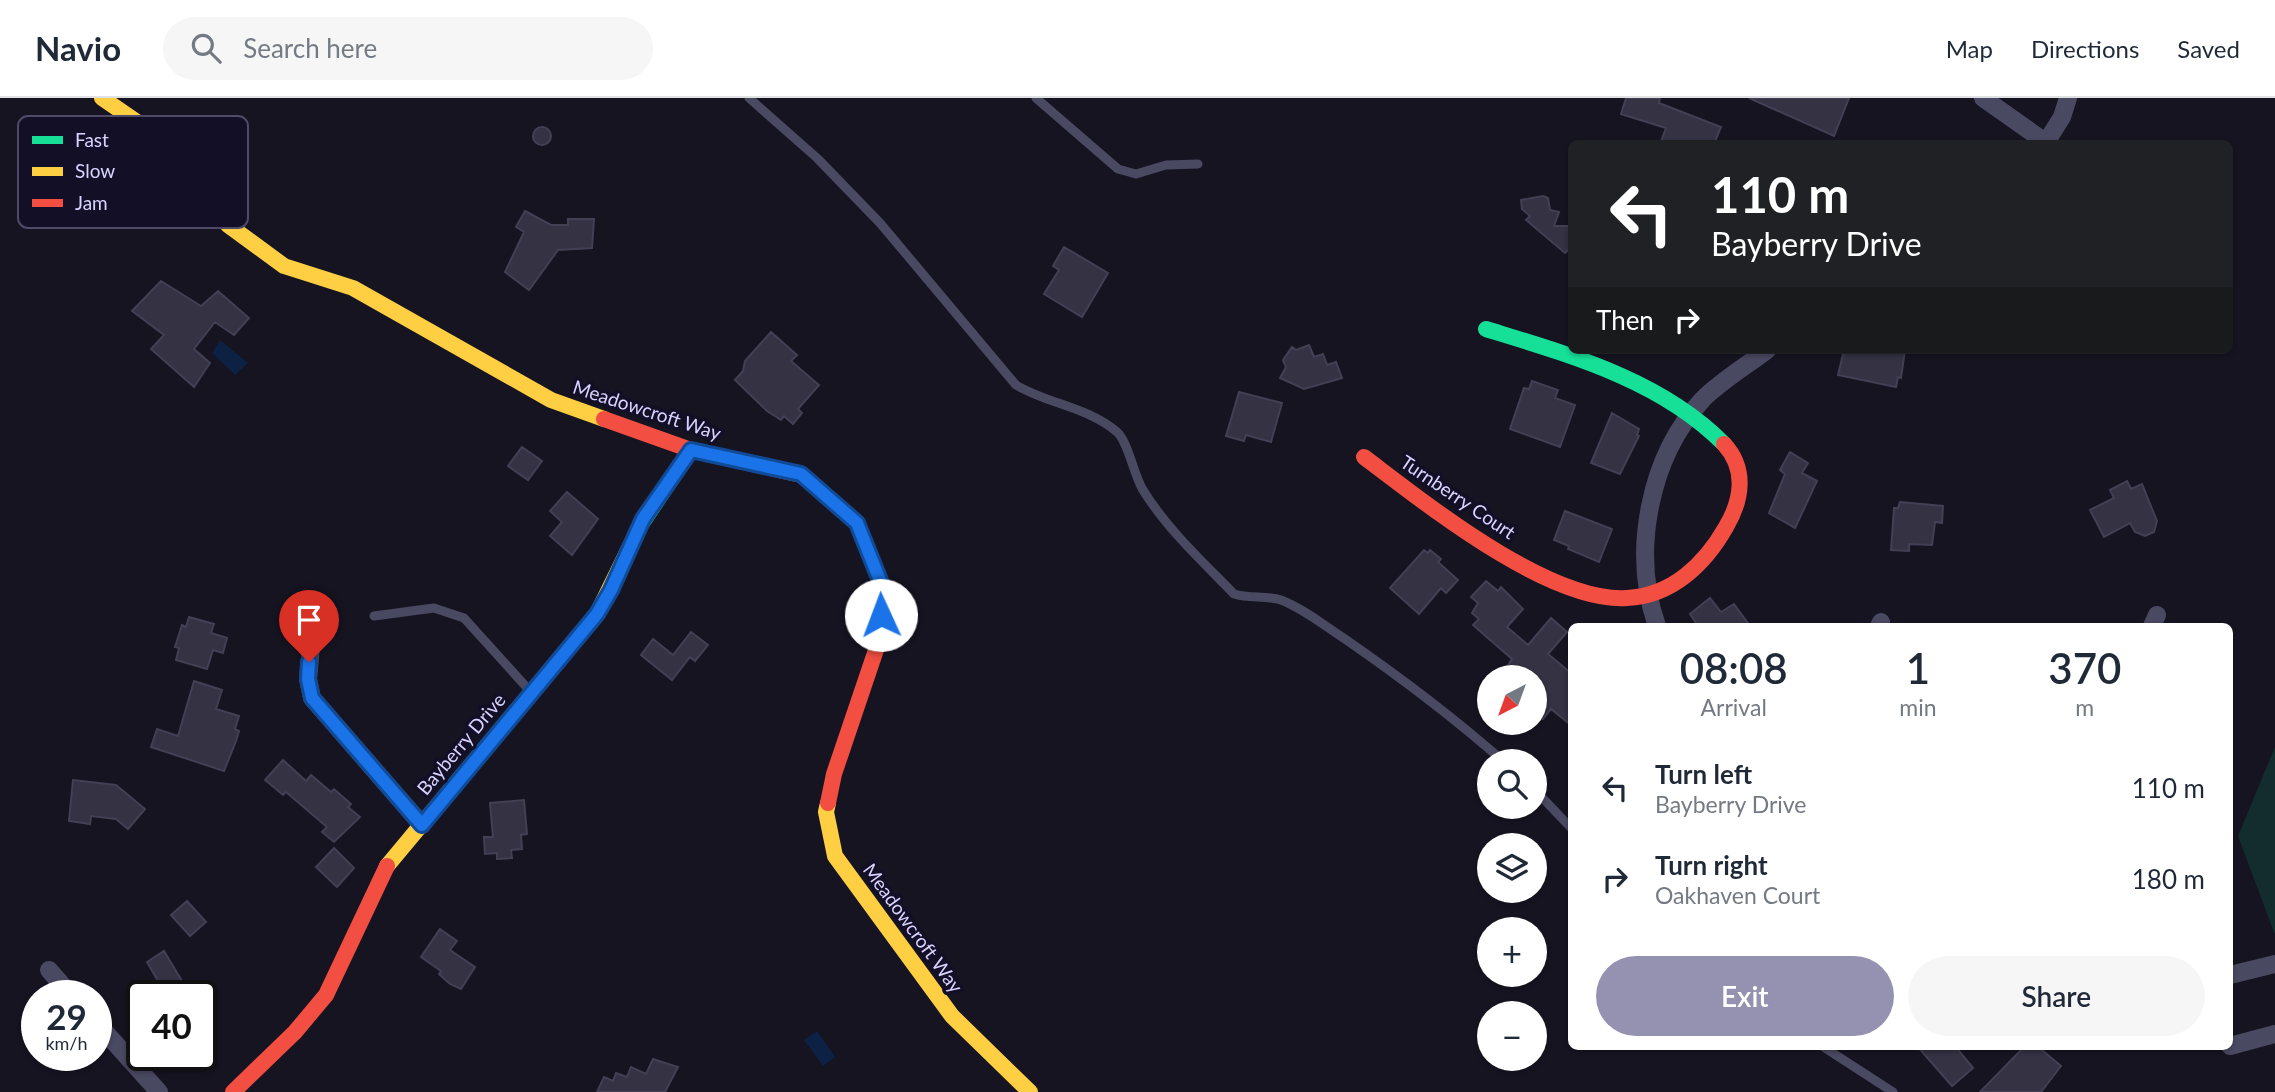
<!DOCTYPE html>
<html lang="en">
<head>
<meta charset="utf-8">
<style>
  :root { --surface:#fff; --page:#f6f6f7; --text:#1f2937; --muted:#747a83; --line:#e0e1e3; --accent:#9591b1 }
  body { margin:0; font-family:Lato,sans-serif; background:var(--page); color:var(--text); height:100vh; display:flex; flex-direction:column; font-size:26px; white-space:nowrap }
  * { box-sizing:border-box; margin:0 }
  p { font-size:23px; color:var(--muted) }
  .icon { flex:none; width:38px; height:38px; fill:none; stroke:currentColor; stroke-width:2; stroke-linecap:round; stroke-linejoin:round }
  .map { position:relative; flex:1; overflow:hidden }
  .side { position:absolute; left:1568px; top:525px; width:665px; height:427px; display:flex; flex-direction:column; background:var(--surface); border-radius:10px; box-shadow:0 2px 5px #0004 }
  .side>* { flex:none }
  .hud { position:absolute; left:1568px; top:42px; width:665px; height:214px; border-radius:10px; box-shadow:0 2px 5px #0004; background:#202124; color:#fff; overflow:hidden }
  .needle { width:46px; rotate:221deg }
  .fabs { position:absolute; left:1477px; top:567px; display:grid; gap:14px }
  .fabs a { display:grid; place-items:center; width:70px; height:70px; border-radius:50%; background:var(--surface); box-shadow:0 2px 5px #0004; font-size:35px }
  .speed { position:absolute; left:21px; top:882px; display:flex; gap:14px; font-size:35px; font-weight:700; text-align:center }
  .speed>* { display:grid; place-content:center; width:91px; height:91px; border-radius:50%; background:var(--surface); box-shadow:0 2px 5px #0004; line-height:1 }
  .speed small { font-size:18px; font-weight:400 }
  .speed .limit { border:4px solid #111; border-radius:10px; background:#fff; color:#111 }
  .pin { position:absolute; display:grid; place-items:center; width:60px; height:60px; color:#fff; margin:-72px -30px; border-radius:50% 50% 50% 0; rotate:-45deg; box-shadow:0 0 7px #0007 }
  .pin .icon { rotate:45deg }
  .me { position:absolute; width:77px; margin:-38px; rotate:358deg; stroke-linejoin:round; filter:drop-shadow(0 0 5px #0008) }
  .turn { display:flex; align-items:center; gap:24px; height:147px; padding:0 28px; font-size:32px }
  .turn .icon { width:91px; height:91px; stroke-width:2.5 }
  .turn b { display:block; font-size:49px; line-height:60px }
  .then { display:flex; align-items:center; height:66px; padding:0 28px; background:#0003; gap:14px; font-size:26px }
  .eta { display:flex; justify-content:space-evenly; align-items:center; height:119px; text-align:center }
  .eta b { font-size:42px; font-weight:600; line-height:49px }
  .action { display:flex; gap:14px; margin-top:auto; padding:14px 28px }
  .action a { flex:1; height:80px; border-radius:42px; background:var(--accent); color:#fff; font-size:28px; font-weight:600; line-height:80px; text-align:center }
  .action a+a { background:var(--page); color:var(--text) }
  ul { padding:0; list-style:none }
  li { display:flex; align-items:center; gap:21px; height:91px; padding:0 28px }
  li div { flex:1 }
  li b { display:block; font-size:26px }
  li em { font-style:normal }
  header { display:flex; align-items:center; gap:42px; box-sizing:border-box; height:98px; padding:0 35px; background:var(--surface); border-bottom:2px solid var(--line) }
  header strong { font-size:33px }
  nav { display:flex; gap:38px; margin-inline-start:auto; font-size:24px }
  .search { width:490px; height:63px; background:var(--page); display:flex; align-items:center; gap:18px; box-sizing:border-box; padding:0 24px; border-radius:38px; color:var(--muted); font-size:26px }
  .map>svg:first-child { display:block }
  .green { fill:#132c2d }
  .water { fill:#0d2144 }
  .building { fill:#343243; stroke:#433f54; stroke-width:2 }
  .lines { fill:none; stroke-linecap:round; stroke-linejoin:round }
  .lane { stroke:#4a4962; stroke-width:9 }
  .street { stroke:#4a4962; stroke-width:18 }
  .fast { stroke:#16e098; stroke-width:16 }
  .slow { stroke:#ffcf43; stroke-width:16 }
  .jam { stroke:#f24e42; stroke-width:16 }
  .route-casing { stroke:#114b97; stroke-width:18 }
  .route { stroke:#1a73e8; stroke-width:12 }
  .labels { text-anchor:middle; stroke-width:7; stroke-linejoin:round; paint-order:stroke }
  .street-label { font-size:19px; fill:#d9d4ff; stroke:#130f26 }
  .key { fill:#130f26; stroke:#4e4a67; stroke-width:2 }
  .key-label { font-size:19px; fill:#d9d4ff }
</style>
</head>
<body>
<header>
<strong>Navio</strong>
<div class="search"><svg class="icon" aria-label="search" viewBox="0 0 24 24"><circle cx="10" cy="10" r="6"/><path d="M15 15l6 6"/></svg>Search here</div>
<nav><a>Map</a><a>Directions</a><a>Saved</a></nav>
</header>
<div class="map">
<svg width="2275" height="994" viewBox="0 0 2275 994">
  <rect width="100%" height="100%" fill="#161421"/>
  <path class="green" d="M2275 649V837L2238 738Z"/>
  <path class="water" d="M220 242 248 265 235 277 212 255Z
    M817 933 835 959 823 968 804 942Z"/>
  <path class="building" d="M1626 0H1660L1659 5 1721 29 1714 46H1660L1666 30 1621 16Z
    M1749 0H1849L1834 38Z
    M533 38a9 9 0 1 1 18 0a9 9 0 1 1-18 0Z
    M1543 98 1548 100 1550 112 1559 114 1554 128H1572V148L1565 155 1526 122 1530 118 1522 111 1521 102Z
    M525 113 551 127H568V121H594L592 150 558 152 529 192 505 174 524 134 516 129Z
    M1064 149 1108 175 1082 219 1044 196 1059 172 1053 168Z
    M161 183 201 208 218 193 249 220 234 237 215 224 194 251 210 265 194 289 151 251 164 237 132 213Z
    M771 234 797 257 791 263 819 287 798 311 802 315 793 326 784 318 781 322 767 313 735 282 743 273 745 263Z
    M1309 247 1314 259 1323 256 1327 267 1336 264 1342 280 1304 291 1280 280 1286 269 1283 262 1292 249 1296 252Z
    M1844 252H1905L1901 280 1898 279 1896 289 1838 277Z
    M1532 283 1558 292 1555 300 1575 307 1560 349 1510 331 1524 290 1529 291Z
    M1239 294 1282 305 1271 344 1246 337 1244 343 1226 338Z
    M1612 315 1639 331 1637 337 1639 338 1620 376 1591 365Z
    M522 349 542 363 528 382 508 368Z
    M1790 354 1808 365 1802 375 1817 383 1795 430 1769 415 1785 376 1780 372Z
    M2127 383 2131 391 2142 386 2157 423 2154 434 2145 438 2135 434 2130 425 2104 439 2090 412 2114 400 2110 392Z
    M567 394 598 421 572 457 550 438 562 424 550 413Z
    M1900 404 1943 408 1942 425 1935 424 1932 447 1909 446V453L1891 452 1894 410H1898Z
    M1565 413 1612 431 1599 464 1568 451 1569 448 1554 442Z
    M1424 452 1428 455 1430 452 1441 461 1438 464 1458 482 1446 495 1441 490 1419 516 1390 490Z
    M1486 483 1498 493 1501 489 1523 511 1507 529 1528 547 1551 520 1567 534 1548 556 1572 576V628L1551 611 1543 621 1535 614 1541 603 1535 598V579H1501L1512 561 1473 527 1479 521 1472 515 1478 505 1471 499Z
    M1710 500 1721 514 1734 506 1750 528H1698L1690 516Z
    M189 519 214 526 211 535 227 540 223 555 213 552 207 571 176 562 179 550 175 549 182 527 186 529Z
    M691 534 708 547 695 563 690 559 672 582 641 557 653 541 673 557Z
    M194 583 222 592 216 611 239 618 235 631 239 633 236 643 224 673 151 649 157 631 178 638Z
    M283 662 306 683 311 677 331 694 334 691 351 706 348 709 360 719 334 744 322 734 327 729 286 694 283 697 265 682Z
    M73 682 116 687 145 711 128 731 116 721 91 718 90 726 69 723Z
    M524 702 527 736 521 737 522 751 511 752 512 760 497 761V755L485 756 484 739H493L490 705Z
    M334 750 354 770 337 789 316 769Z
    M187 803 206 824 190 838 171 817Z
    M440 831 457 843 450 852 475 869 461 891 450 886 439 876 441 873 421 859Z
    M164 853 191 898H145L161 888 147 864Z
    M1917 948H1955L1973 970 1952 988Z
    M2025 948H2037L2061 968 2041 994H1980Z
    M653 961 678 969 665 994H597L604 979 613 983 616 975 627 979 631 969 646 976Z"/>
  <g class="lines">
    <path class="lane" d="M749 0 817 60 880 125 1016 287C1048 306 1088 309 1117 334 1128 343 1134 378 1143 392 1167 431 1202 463 1234 496 1250 501 1265 497 1281 502 1304 511 1325 528 1345 541 1400 579 1453 619 1503 663
      M1036 0 1118 71 1136 76 1166 67 1198 66
      M374 518 434 510 464 520 530 593
      M1535 692 1572 731
      M1822 948 1893 994"/>
    <path class="street" d="M1983 0 2048 46
      M2045 46 2062 19 2068 0
      M1657 528C1631 454 1649 359 1703 301 1721 283 1746 268 1767 252
      M1879 528 1881 524
      M2152 528 2157 517
      M311 549 308 581 312 600 422 727
      M49 872 72 898
      M2230 877 2275 866
      M96 924 159 994
      M2230 948 2275 936"/>
    <path class="fast" d="M1486 231C1570 257 1661 282 1724 346
      M640 428 691 352"/>
    <path class="slow" d="M102 0 153 35 228 127 284 168 353 190 551 302 604 321
      M828 705 826 714 835 758 952 918 1030 994
      M387 768 597 516 640 428"/>
    <path class="jam" d="M604 321 691 352 801 377 857 425 883 490 879 543 834 676 828 705
      M1364 359C1425 405 1549 505 1627 500 1672 498 1705 466 1726 429 1742 402 1747 371 1724 346
      M233 994 295 934 326 897 387 768"/>
  </g>
  <g class="lines">
    <defs>
      <path id="route" d="M309 564 308 581 312 600 422 727 597 516 611 492 643 421 691 352 801 376 857 425 883 490 881 517"/>
    </defs>
    <use href="#route" class="route-casing"/>
    <use href="#route" class="route"/>
  </g>
  <g class="labels">
    <g class="street-label">
      <text transform="translate(647 312) rotate(18)" y="7">Meadowcroft Way</text>
      <text transform="translate(1458 399) rotate(34)" y="7">Turnberry Court</text>
      <text transform="translate(461 646) rotate(-50)" y="7">Bayberry Drive</text>
      <text transform="translate(913 830) rotate(54)" y="7">Meadowcroft Way</text>
    </g>
  </g>
  <rect x="18" y="18" width="230" height="112" rx="10" class="key"/>
  <rect x="32" y="38" width="31" height="8" fill="#16e098"/>
  <rect x="32" y="69" width="31" height="9" fill="#ffcf43"/>
  <rect x="32" y="101" width="31" height="8" fill="#f24e42"/>
  <g class="key-label">
    <text x="75" y="49">Fast</text>
    <text x="75" y="80">Slow</text>
    <text x="75" y="112">Jam</text>
  </g>
</svg>
<div class="fabs">
<a><svg class="needle" viewBox="-14 -14 28 28"><path d="M0-13l5 13h-10z" fill="#e53935"/><path d="M0 13l5-13h-10z" fill="#747a83"/></svg></a>
<a><svg class="icon" aria-label="search" viewBox="0 0 24 24"><circle cx="10" cy="10" r="6"/><path d="M15 15l6 6"/></svg></a>
<a><svg class="icon" aria-label="layers" viewBox="0 0 24 24"><path d="M12 4l9 5-9 5-9-5zM3 14l9 5 9-5"/></svg></a>
<a>+</a>
<a>−</a>
</div>
<div class="speed"><div>29<small>km/h</small></div><div class="limit">40</div></div>
<div class="pin" style="left:309px;top:564px;background:#d93025"><svg class="icon" aria-label="arrive" viewBox="0 0 24 24"><path d="M6 21V4h12l-3 4 3 4H6"/></svg></div>
<svg class="me" style="left:881px;top:517px" viewBox="-20 -20 40 40"><circle r="19" fill="#fff"/><path d="M0-13L10 11 0 6-10 11z" fill="#1a73e8"/></svg>
<div class="hud">
<div class="turn"><svg class="icon" aria-label="left" viewBox="0 0 24 24"><path d="M17 20v-9H6M10 6l-5 5 5 5"/></svg><div><b>110 m</b>Bayberry Drive</div></div>
<div class="then">Then<svg class="icon" aria-label="right" viewBox="0 0 24 24"><path d="M7 20v-9h11M14 6l5 5-5 5"/></svg></div>
</div>
<section class="side">
<div class="eta">
<div><b>08:08</b><p>Arrival</p></div>
<div><b>1</b><p>min</p></div>
<div><b>370</b><p>m</p></div>
</div>
<ul>
<li><svg class="icon" aria-label="left" viewBox="0 0 24 24"><path d="M17 20v-9H6M10 6l-5 5 5 5"/></svg><div><b>Turn left</b><p>Bayberry Drive</p></div><em>110 m</em></li>
<li><svg class="icon" aria-label="right" viewBox="0 0 24 24"><path d="M7 20v-9h11M14 6l5 5-5 5"/></svg><div><b>Turn right</b><p>Oakhaven Court</p></div><em>180 m</em></li>
</ul>
<div class="action"><a>Exit</a><a>Share</a></div>
</section>
</div>
</body>
</html>
